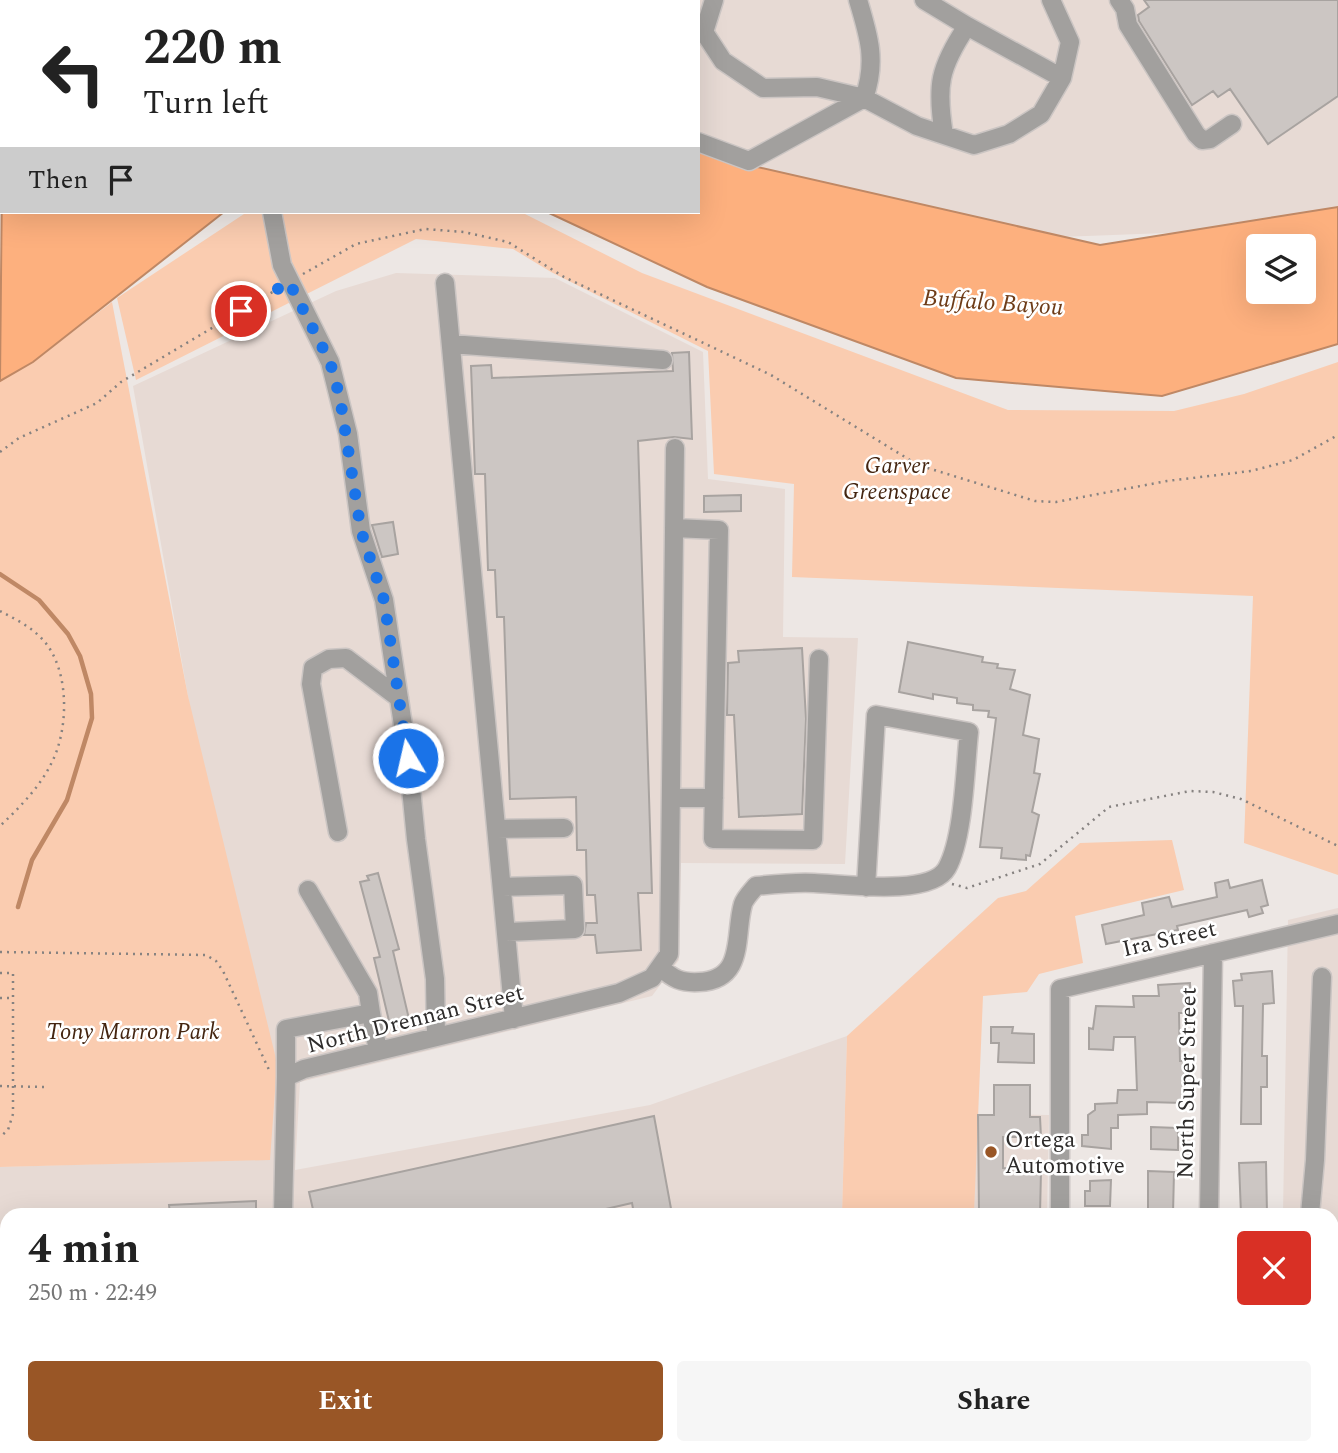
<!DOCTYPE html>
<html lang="en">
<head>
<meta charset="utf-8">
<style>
  :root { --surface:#fff; --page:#f6f6f6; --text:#222; --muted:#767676; --accent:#995626 }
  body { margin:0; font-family:Spectral,serif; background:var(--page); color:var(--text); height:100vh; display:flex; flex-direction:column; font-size:26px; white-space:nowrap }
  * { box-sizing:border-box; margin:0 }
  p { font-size:23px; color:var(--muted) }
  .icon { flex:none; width:38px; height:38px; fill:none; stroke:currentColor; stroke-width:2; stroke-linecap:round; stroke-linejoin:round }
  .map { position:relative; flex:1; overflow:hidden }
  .details { position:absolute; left:0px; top:1208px; width:1339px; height:247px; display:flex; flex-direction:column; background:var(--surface); border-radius:21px 21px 0 0; box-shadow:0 7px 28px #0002 }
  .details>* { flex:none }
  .banner { position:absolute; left:0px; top:0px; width:700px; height:214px; box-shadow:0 7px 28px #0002; background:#fff; color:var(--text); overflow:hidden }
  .buttons { position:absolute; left:1246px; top:234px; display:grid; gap:14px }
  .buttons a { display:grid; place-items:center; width:70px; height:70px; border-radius:7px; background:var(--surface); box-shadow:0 7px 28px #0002; font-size:35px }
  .pin { position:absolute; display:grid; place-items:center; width:60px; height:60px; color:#fff; margin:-30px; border:4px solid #fff; border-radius:50%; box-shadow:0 2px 7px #0007 }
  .me { position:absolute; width:77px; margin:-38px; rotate:351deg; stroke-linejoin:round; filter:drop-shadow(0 0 5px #0008) }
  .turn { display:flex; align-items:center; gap:24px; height:147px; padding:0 28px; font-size:32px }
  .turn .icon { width:91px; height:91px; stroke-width:2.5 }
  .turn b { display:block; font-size:49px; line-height:60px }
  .then { display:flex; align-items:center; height:66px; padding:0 28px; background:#0003; gap:14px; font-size:26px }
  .round { display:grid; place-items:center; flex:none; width:74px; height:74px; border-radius:7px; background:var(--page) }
  .overview { display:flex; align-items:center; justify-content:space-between; height:119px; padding:0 28px }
  h1 { font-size:42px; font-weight:700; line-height:52px }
  .button { display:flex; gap:14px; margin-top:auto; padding:14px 28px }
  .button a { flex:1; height:80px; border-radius:7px; background:var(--accent); color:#fff; font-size:28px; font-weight:700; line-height:80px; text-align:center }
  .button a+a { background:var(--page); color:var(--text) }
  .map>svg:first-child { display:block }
  .built { fill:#e7dad4 }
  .green { fill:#faccb0 }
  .water { fill:#fdb07e; stroke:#bf8865; stroke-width:2; fill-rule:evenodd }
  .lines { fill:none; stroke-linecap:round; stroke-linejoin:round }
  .stream { stroke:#bf8865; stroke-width:4.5 }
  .building { fill:#ccc6c3; stroke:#a8a3a0; stroke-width:2 }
  .minor-casing { stroke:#cbc5c3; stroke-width:21 }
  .path { stroke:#868280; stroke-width:2.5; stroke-dasharray:2 5; stroke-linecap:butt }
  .minor { stroke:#a2a09e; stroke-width:18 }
  .route { stroke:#1a73e8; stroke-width:12; stroke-dasharray:0 21.6 }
  .poi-dot { fill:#995626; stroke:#fff; stroke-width:2.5 }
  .labels { text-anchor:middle; stroke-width:5; stroke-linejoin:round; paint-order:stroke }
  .park-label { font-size:23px; font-style:italic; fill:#442510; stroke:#fff }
  .street-label { font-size:23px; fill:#2e2c2b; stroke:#fff }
  .poi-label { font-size:23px; fill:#2e2c2b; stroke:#fff; text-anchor:start }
  .water-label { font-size:24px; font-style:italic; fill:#6e3c18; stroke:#fff }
</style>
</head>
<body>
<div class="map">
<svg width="1338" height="1453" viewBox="0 0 1338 1453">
  <rect width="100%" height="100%" fill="#ede7e4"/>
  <path class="built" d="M0 0H1338V214L1295 228 1060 237 753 166 698 147V2H2L0 178Z
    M396 273 555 278 703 352 708 479 785 489 783 637 858 638 845 864 681 863 679 960 652 996 300 1082 295 1170 650 1105 847 1036 842 1214H7V1447H467L442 1453H0V1167L270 1159 133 386 336 291Z
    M1338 908V1453H1279V1447H1332V1214H1283L1288 920Z
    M976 1114 1049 1115 1047 1214H974Z
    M599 1447H898V1450L885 1453H600Z"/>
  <path class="green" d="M247 212H521L642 273 1008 410 1174 411 1244 394 1338 362V875L1244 843 1253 596 792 577 794 484 714 474 708 351 551 272 513 249 416 239 136 380 117 298Z
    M112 302 188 696 277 1063 270 1160 0 1167V381L33 362Z
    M1172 840 1184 890 1075 916 1083 963 1039 974 1027 992 983 996 974 1214H842L847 1036 998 898 1026 891 1080 843Z"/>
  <path class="water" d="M698 147 753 166 1100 245 1338 207V344L1162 396 956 378 707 287 547 212H698ZM1258 247H1304V292H1258Z
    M2 176V212H224L33 362 0 381Z"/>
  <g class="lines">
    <path class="stream" d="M2 0 3 2
      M0 574 39 600 68 634 80 656 91 694 92 718 67 800 32 860 18 907"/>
  </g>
  <path class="building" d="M1144 0H1338V96L1268 144 1230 89 1218 97 1213 91 1192 105 1139 21 1138 15 1149 7Z
    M689 352 692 439 674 437 638 441 652 893H638L641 950 597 953 595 935H584L586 923H597L595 895H587L586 850H577L576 797 510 799 504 617H497L495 570H488L485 474H475L471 366 491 365 492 378 673 371 672 353Z
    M741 495V511L704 512V496Z
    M393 522 398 554 382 557 372 525Z
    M908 642 983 657 982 662 998 664 997 668 1015 670 1010 689 1030 695 1023 735 1039 739 1034 773 1040 774 1032 812 1039 815 1030 856 1026 855V860L1001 858 1002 848 980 847 996 718 988 717 989 711 973 710V705L957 703V698L933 694V699L899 692Z
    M802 648 806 719 802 814 739 817 734 715H727L728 663 739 662 738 651Z
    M378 873 399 949 393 951 409 1019 397 1022 389 1021 374 958 380 957 360 882 369 880 367 876Z
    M1228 880 1230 888 1262 880 1268 905 1261 907 1263 913 1249 917 1247 910 1177 926 1178 930 1106 944 1102 925 1144 915 1142 903 1169 897 1172 907 1217 897 1215 883Z
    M1272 971 1274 1003 1263 1004 1262 1056H1267V1087H1261V1124H1241L1243 1006H1235L1233 981 1242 980 1241 974Z
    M1190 983 1191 1013H1179L1180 1061H1185L1183 1103 1147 1102V1114L1118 1115V1128H1111V1149L1082 1146V1135H1088V1115L1095 1110V1104L1117 1103 1118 1090H1137L1135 1037H1114L1113 1050 1089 1049V1028L1093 1029 1096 1006 1134 1007 1133 996H1159L1158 985Z
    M991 1027H1013L1012 1033 1034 1034V1063L998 1062 999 1043H991Z
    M994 1085H1030V1117H1040L1041 1137H1003V1168L1041 1171 1040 1214H979L978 1115H994Z
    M654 1116 672 1214H634L632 1203 584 1214H314L309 1192Z
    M1151 1127 1178 1128V1150L1151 1149Z
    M1266 1162 1267 1214H1241L1239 1163Z
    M1148 1171 1174 1172 1173 1214H1148Z
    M1111 1180 1110 1206H1085V1191H1090V1181Z
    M256 1201V1214H170L169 1205Z"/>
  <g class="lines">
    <defs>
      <path id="minor" d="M318 0 322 2
        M714 0 704 32 723 61 763 88 817 87 864 98 917 126 974 145 1009 134 1041 114 1062 78 1070 42 1051 0
        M924 0 967 26
        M1119 0 1125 9 1128 25 1196 134 1202 140 1210 139 1232 124
        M676 2 677 0
        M944 135C936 86 939 68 967 26L1062 78
        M698 142 749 161 864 98C877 62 869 36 858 0
        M272 212 282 265 330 362 348 434 361 531 384 600 408 758 416 839 435 979 436 1037
        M445 283 514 1019
        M451 344 663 360
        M674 528 719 530 713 839 813 840 819 659
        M671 798H714
        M497 829 564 828
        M338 832 311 684 313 668 329 659 346 658 399 698
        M503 887 573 885 575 929 506 932
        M308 890 368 993 371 1013
        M660 967C673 979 681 983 699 982 746 980 734 935 743 904 745 898 751 892 756 886 775 884 795 882 814 883 843 884 931 897 947 868 964 837 965 768 969 732L876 715 866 887
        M286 1077V1029L371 1013 378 1051
        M283 1214 286 1077 304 1069 619 993 652 978 669 954 675 448
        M1060 1214V989L1338 924
        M1209 1214 1213 953
        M1310 1214 1315 1160 1322 977
        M1332 1233 1338 1232
        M0 1289 7 1290
        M1332 1356 1338 1355
        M865 1447V1453
        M33 1453V1447
        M278 1453 279 1447
        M685 1453V1447
        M766 1453 767 1447
        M924 1453 948 1447
        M1053 1453 1054 1447
        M1205 1453V1447"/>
    </defs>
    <use href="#minor" class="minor-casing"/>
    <path class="path" d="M303 274 356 244 425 229 464 232 508 242 564 277 771 375 918 465 1035 501 1056 502 1167 481 1251 471 1293 460 1338 435
      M0 452 19 438 97 403 121 382 276 290
      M0 611C15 619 32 627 44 641 70 671 69 730 51 764 39 788 19 808 0 826
      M952 884 967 888 1040 864 1109 807 1190 791 1213 792 1241 799 1338 846
      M0 952 206 955 216 961 223 971 270 1072
      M0 973H13V1114L8 1130 0 1137
      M0 998H13
      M0 1086 44 1087"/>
    <use href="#minor" class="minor"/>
  </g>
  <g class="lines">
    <path class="route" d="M241 311 289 282 330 362 340 398 361 531 384 600 408 758"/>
  </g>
  <circle class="poi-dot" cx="991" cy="1152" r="7"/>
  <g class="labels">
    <g class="park-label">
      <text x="897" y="473">Garver<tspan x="897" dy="26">Greenspace</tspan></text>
      <text x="133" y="1039">Tony Marron Park</text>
    </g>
    <g class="street-label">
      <text transform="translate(1169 938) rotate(-13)" y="8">Ira Street</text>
      <text transform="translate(415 1018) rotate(-14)" y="8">North Drennan Street</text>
      <text transform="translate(1186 1083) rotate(-89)" y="8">North Super Street</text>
    </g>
    <g class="poi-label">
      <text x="1005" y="1147">Ortega<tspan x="1005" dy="26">Automotive</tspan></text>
    </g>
    <g class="water-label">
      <text transform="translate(993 302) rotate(4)" y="8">Buffalo Bayou</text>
    </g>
  </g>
</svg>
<div class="buttons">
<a><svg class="icon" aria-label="layers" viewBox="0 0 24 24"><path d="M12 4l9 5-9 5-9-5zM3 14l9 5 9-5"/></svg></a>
</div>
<div class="pin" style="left:241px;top:311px;background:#d93025"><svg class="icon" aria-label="arrive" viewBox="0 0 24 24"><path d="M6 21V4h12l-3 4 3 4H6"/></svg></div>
<svg class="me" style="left:408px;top:758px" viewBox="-20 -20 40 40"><circle r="17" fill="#1a73e8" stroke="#fff" stroke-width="3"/><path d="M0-11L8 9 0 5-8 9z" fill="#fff"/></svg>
<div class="banner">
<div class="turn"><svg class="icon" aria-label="left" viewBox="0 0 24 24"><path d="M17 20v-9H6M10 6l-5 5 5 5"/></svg><div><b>220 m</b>Turn left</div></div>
<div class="then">Then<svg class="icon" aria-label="arrive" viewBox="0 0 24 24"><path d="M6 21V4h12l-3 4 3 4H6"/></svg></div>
</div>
<section class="details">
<div class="overview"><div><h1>4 min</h1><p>250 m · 22:49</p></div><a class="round" style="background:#d93025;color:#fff"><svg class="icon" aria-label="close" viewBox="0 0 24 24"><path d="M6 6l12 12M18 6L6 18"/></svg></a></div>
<div class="button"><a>Exit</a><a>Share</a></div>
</section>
</div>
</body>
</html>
